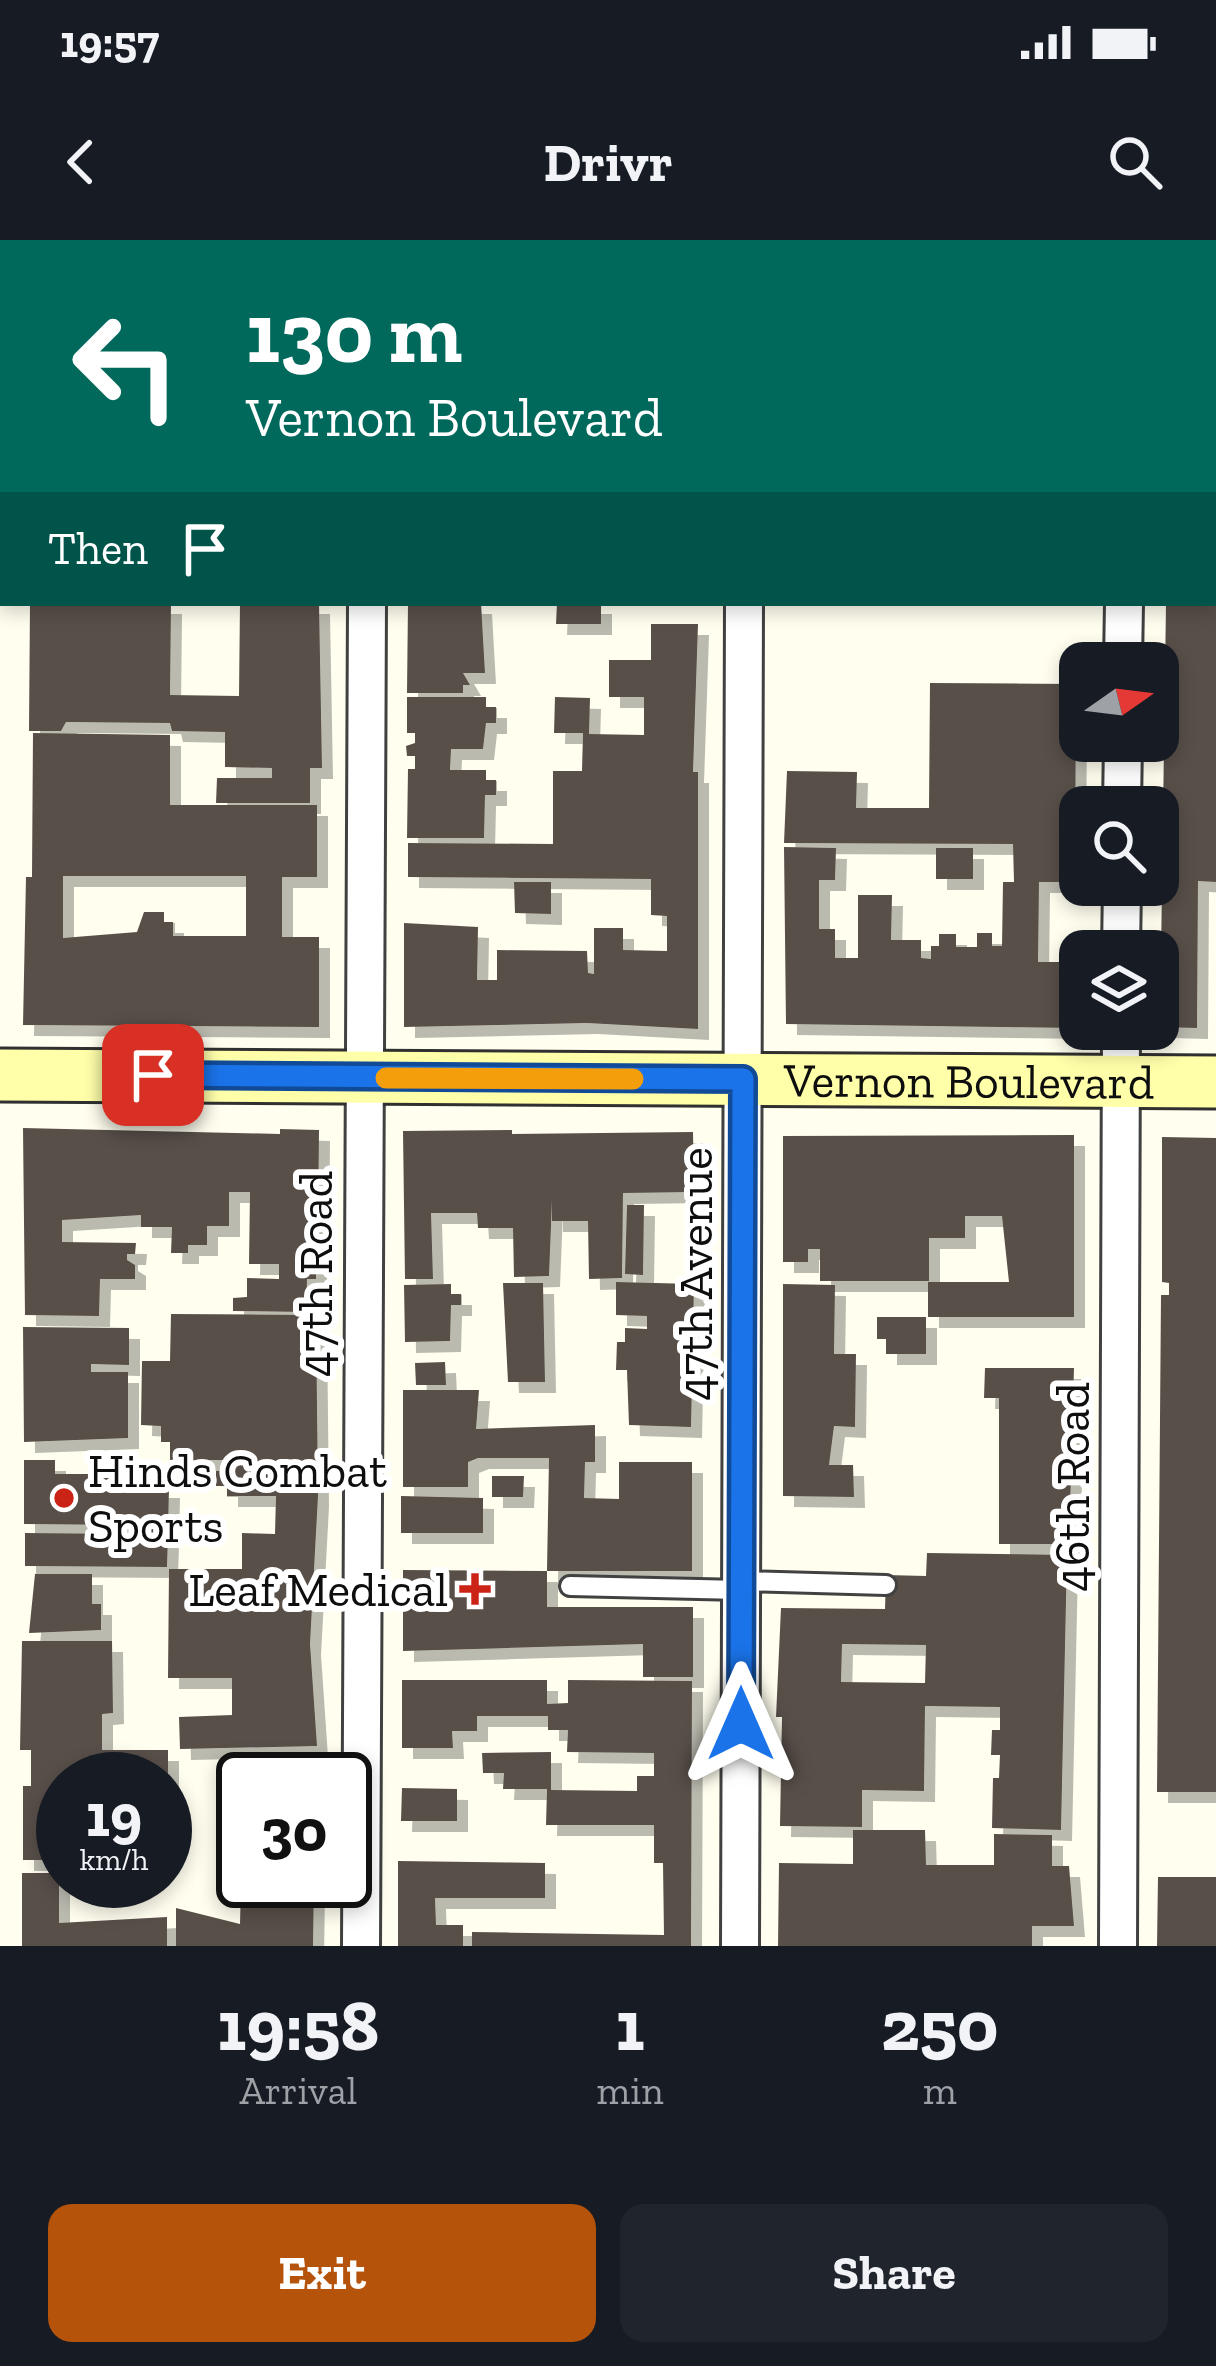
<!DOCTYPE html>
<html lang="en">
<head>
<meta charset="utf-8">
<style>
  :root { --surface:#171b24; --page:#20242c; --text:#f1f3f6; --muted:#9ea1a6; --accent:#b45309 }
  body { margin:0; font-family:"Zilla Slab",serif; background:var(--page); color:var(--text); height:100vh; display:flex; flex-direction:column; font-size:45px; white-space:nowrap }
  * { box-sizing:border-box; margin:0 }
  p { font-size:39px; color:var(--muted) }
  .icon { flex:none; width:66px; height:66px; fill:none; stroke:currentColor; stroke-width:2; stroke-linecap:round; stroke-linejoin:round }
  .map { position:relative; height:1706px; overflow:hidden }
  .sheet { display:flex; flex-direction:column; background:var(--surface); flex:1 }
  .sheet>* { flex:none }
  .top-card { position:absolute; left:0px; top:0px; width:1218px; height:366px; box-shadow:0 6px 18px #0003; background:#00695c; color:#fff; overflow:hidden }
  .needle { width:78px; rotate:76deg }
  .tools { position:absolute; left:1059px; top:402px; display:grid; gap:24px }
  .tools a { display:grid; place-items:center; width:120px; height:120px; border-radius:24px; background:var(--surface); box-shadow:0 6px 18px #0003; font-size:60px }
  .speed { position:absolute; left:36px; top:1512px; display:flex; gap:24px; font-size:60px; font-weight:700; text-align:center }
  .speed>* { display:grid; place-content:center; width:156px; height:156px; border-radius:50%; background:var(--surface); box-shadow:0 6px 18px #0003; line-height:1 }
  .speed small { font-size:30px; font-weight:400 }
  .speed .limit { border:6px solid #111; border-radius:18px; background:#fff; color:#111 }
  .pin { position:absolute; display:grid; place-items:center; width:102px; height:102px; color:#fff; margin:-51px; border-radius:24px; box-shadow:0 6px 18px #0006 }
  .me { position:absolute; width:132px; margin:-66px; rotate:0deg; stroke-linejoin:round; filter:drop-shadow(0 0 9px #0008) }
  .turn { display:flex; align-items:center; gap:42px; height:252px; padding:0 48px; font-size:54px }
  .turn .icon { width:156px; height:156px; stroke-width:2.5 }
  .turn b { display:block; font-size:84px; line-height:102px }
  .then { display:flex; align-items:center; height:114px; padding:0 48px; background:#0003; gap:24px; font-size:45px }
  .eta { display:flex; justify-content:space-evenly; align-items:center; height:204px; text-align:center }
  .eta b { font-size:72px; font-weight:700; line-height:84px }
  .cta { display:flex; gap:24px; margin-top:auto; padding:24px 48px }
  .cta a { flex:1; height:138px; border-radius:24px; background:var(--accent); color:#fff; font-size:48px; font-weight:700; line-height:138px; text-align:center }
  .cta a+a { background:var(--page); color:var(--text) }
  .status { display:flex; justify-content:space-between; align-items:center; height:84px; padding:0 60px; background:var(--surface); direction:ltr }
  .status svg { height:33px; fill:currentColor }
  header { display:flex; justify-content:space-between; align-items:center; height:156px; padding:0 48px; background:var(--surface); font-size:54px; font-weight:700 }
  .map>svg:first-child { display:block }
  .building { fill:#585049; fill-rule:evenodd; filter:url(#shadow) }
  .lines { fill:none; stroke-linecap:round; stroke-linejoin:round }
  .lane-casing { stroke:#414141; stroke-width:24 }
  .street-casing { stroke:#414141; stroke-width:42 }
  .secondary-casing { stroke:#303030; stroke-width:57 }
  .lane { stroke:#fff; stroke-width:18 }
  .street { stroke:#fff; stroke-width:36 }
  .secondary { stroke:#ffa; stroke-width:51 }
  .route-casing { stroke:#114b97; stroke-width:30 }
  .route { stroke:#1a73e8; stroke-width:21 }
  .slow { stroke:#f59e0b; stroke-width:21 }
  .poi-dot { fill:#cc2317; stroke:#fff; stroke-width:4.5 }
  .labels { text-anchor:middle; stroke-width:12; stroke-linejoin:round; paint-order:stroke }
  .street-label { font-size:48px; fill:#0e0e0e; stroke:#fff }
  .poi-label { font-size:48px; fill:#0e0e0e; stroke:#fff; text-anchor:start }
</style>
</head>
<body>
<div class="status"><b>19:57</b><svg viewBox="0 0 49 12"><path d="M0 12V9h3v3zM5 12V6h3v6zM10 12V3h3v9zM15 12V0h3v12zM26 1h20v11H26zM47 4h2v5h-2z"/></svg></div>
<header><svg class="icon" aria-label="back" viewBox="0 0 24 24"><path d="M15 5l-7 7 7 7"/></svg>Drivr<svg class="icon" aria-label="search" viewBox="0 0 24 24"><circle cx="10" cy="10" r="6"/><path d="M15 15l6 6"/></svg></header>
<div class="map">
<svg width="1216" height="1706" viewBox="0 0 1216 1706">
  <defs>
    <filter id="shadow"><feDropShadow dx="11" dy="11" stdDeviation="0" flood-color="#0004"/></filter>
  </defs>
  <rect width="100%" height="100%" fill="#fffeef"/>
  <path class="building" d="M30 363H171L170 455 239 456 240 363H319L322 528H310V563H216L217 538H272V528L225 527V492L172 491 170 483 66 482 61 491H29Z
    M408 363H481L485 433H463L470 445H463V453H407Z
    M557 363H601V384H556Z
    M1166 363H1216V642L1198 641 1197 788 1160 787Z
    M651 384H698L693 532H698V789L587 783 404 787V683L478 687 477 740H497V710L587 711 588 733 594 734V688H623V710L667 711V676L651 675V639L408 637V603L553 604V531H582L583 493H554L555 457 590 458 589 494 644 495V457H609V420H651Z
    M930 443 1076 444 1075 642H1039L1038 722H1077V788L786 784 784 607 836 608 835 640H819V689H835V718H858V655H892L891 700H921V718L931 719V706H939V694H956V707H977V693H992V706H1002L1003 642H1014L1013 604 784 603 787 531 857 532 856 568H929Z
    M407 457H486V467H496V483H486L483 509H451L450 530H486V540H496V555H485L484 598H407L408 529H415V516H407L406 506 415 503V493H407Z
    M33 493 170 495V565H317V637H282V697H319V787L23 785 26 637H32ZM63 636H246V696H173V682H164V672H144L137 692 63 698Z
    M936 608H973V639H936Z
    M514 642H551V674L515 673Z
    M23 888 280 894V889L319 890 318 991 307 990V1007H316V1039H307L306 1072 233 1071V1058L247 1057V1038L279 1039V1024H249L250 952H229V986H207V1005H188V1013H171L172 987H141V975L62 980V1002L136 1003 135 1014H127V1020L135 1025V1039H100L99 1076 25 1075Z
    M512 890V894L693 892 694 952 623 953 622 1038 589 1039 588 981H552V960L549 1036 514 1037 513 988H478L477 973H431L433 1039H405L403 891Z
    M1074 895V1077H928V1042H1009L1002 976H965V998H929V1041H820V1009H808V1022H783V896Z
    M1162 897 1216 898V1552H1157L1161 1055H1169V1043L1162 1042Z
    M627 965H644L643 1035 625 1034Z
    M616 1042 694 1044 691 1187 629 1185 627 1130H616L617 1102H625V1088L647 1089V1076L616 1075Z
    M503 1043H543L545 1142H508Z
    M451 1044V1054H461V1065H451L450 1101 405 1102 404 1045Z
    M783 1044 835 1045 834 1114H856L855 1187 834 1186 829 1225H853L854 1257 783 1256Z
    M171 1074 316 1075 318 1256 310 1404 317 1506 180 1509 179 1477 232 1475V1438H168L169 1329H242V1293L275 1294 276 1256H227V1246H216V1231L227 1230V1220H170V1202H161V1186L141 1185 142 1121H170Z
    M877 1077H926V1114H886V1099H877Z
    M23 1087 129 1088V1125L91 1124V1132H128V1198L24 1202Z
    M445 1122 446 1145H416L415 1123Z
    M985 1128H1074L1069 1304H999V1158H984Z
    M403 1150H479L476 1189 595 1185V1222H585L584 1258 619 1259V1222H692V1331H547L549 1218H478L468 1222V1247H403Z
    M24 1220H55V1234H137V1247H169L168 1292H145L168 1294 167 1327 25 1326V1293L130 1294V1285L24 1284Z
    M492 1236H524L523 1257H492Z
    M401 1256 483 1258V1293H401Z
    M927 1313 1067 1315 1061 1590 992 1588 993 1538H999L1000 1515H991L992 1490H1000V1467L925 1466 924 1551 862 1550V1587L780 1586 782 1477H776L781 1368 885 1369 886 1335 926 1336ZM842 1404 926 1405 925 1443 841 1442Z
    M403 1330 547 1331V1367H693V1437H643V1404L403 1411Z
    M35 1334H92V1364H101V1390L29 1393Z
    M22 1401H112L113 1473 102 1474V1510H168V1539H63V1620H23V1546H31V1510H20Z
    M402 1440H547V1464L568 1463V1440L692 1441 691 1706H472V1692L664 1695 663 1623H654V1585H546L547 1549H503L504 1533H483L482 1513 551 1512V1550L637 1551V1536H654V1513L567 1512 568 1490H548V1476H477V1491H452L453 1508H402Z
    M260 1513H316V1539H260Z
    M402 1548 457 1549V1581H401Z
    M853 1590H925L926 1625H994V1594L1052 1595V1626H1069L1074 1686H1032V1706H778L779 1623 853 1624Z
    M224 1607 243 1608V1618L224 1621Z
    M398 1621 545 1623V1658H435L436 1685H463V1706H398Z
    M22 1633H59V1683L167 1677V1706H22Z
    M1158 1637H1216V1706H1157Z
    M241 1641H314L313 1706H176V1668L240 1684Z"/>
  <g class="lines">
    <defs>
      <path id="lane" d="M741 1341 886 1345
        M570 1346 741 1350"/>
      <path id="street" d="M369 3V0
        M746 3V0
        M1126 3V0
        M1123 423 1124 363
        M1122 567 1123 501
        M1121 711 1122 645
        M361 1706 367 363
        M740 1706 744 363
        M1118 1706 1121 789"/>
      <g id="secondary">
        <path id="s1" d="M0 835 1216 842"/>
      </g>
    </defs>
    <use href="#lane" class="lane-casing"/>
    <use href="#street" class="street-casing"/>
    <use href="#secondary" class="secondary-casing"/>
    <use href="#lane" class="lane"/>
    <use href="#street" class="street"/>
    <use href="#secondary" class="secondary"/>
  </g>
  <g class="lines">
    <defs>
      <path id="route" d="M153 835 743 839 741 1484"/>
    </defs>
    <use href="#route" class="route-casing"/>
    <use href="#route" class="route"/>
    <path class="slow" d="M386 838 633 839"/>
  </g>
  <g class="poi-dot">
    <circle cx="64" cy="1258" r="12"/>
    <path d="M469 1331h12v12h12v12h-12v12h-12v-12h-12v-12h12z"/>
  </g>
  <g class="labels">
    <g class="street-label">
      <text dy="17" stroke="none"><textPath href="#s1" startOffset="969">Vernon Boulevard</textPath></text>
      <text transform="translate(315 1034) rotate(-90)" y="17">47th Road</text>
      <text transform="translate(695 1034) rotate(-90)" y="17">47th Avenue</text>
      <text transform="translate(1072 1247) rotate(-90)" y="17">46th Road</text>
    </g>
    <g class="poi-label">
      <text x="88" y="1247">Hinds Combat<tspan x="88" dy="55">Sports</tspan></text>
      <text x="448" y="1366" text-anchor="end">Leaf Medical</text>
    </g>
  </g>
</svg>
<div class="tools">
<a><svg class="needle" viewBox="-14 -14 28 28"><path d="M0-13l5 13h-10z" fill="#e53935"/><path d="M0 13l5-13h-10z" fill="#9ea1a6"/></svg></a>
<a><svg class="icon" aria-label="search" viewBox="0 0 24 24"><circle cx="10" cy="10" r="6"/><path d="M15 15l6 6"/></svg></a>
<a><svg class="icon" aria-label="layers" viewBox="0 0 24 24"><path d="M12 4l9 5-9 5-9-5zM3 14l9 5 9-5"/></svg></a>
</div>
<div class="speed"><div>19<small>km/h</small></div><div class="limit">30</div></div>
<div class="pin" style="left:153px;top:835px;background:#d93025"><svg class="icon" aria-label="arrive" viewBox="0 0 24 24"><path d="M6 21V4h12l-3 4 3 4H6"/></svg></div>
<svg class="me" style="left:741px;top:1484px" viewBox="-20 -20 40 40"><path d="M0-17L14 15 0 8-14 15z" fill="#1a73e8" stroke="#fff" stroke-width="4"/></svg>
<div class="top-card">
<div class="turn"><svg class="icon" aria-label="left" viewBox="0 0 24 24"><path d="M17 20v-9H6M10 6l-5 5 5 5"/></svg><div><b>130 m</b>Vernon Boulevard</div></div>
<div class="then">Then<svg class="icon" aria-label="arrive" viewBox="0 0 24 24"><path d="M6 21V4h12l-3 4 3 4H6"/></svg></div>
</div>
</div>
<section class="sheet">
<div class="eta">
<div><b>19:58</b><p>Arrival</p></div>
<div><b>1</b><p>min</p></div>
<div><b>250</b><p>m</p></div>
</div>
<div class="cta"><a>Exit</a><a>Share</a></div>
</section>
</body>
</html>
